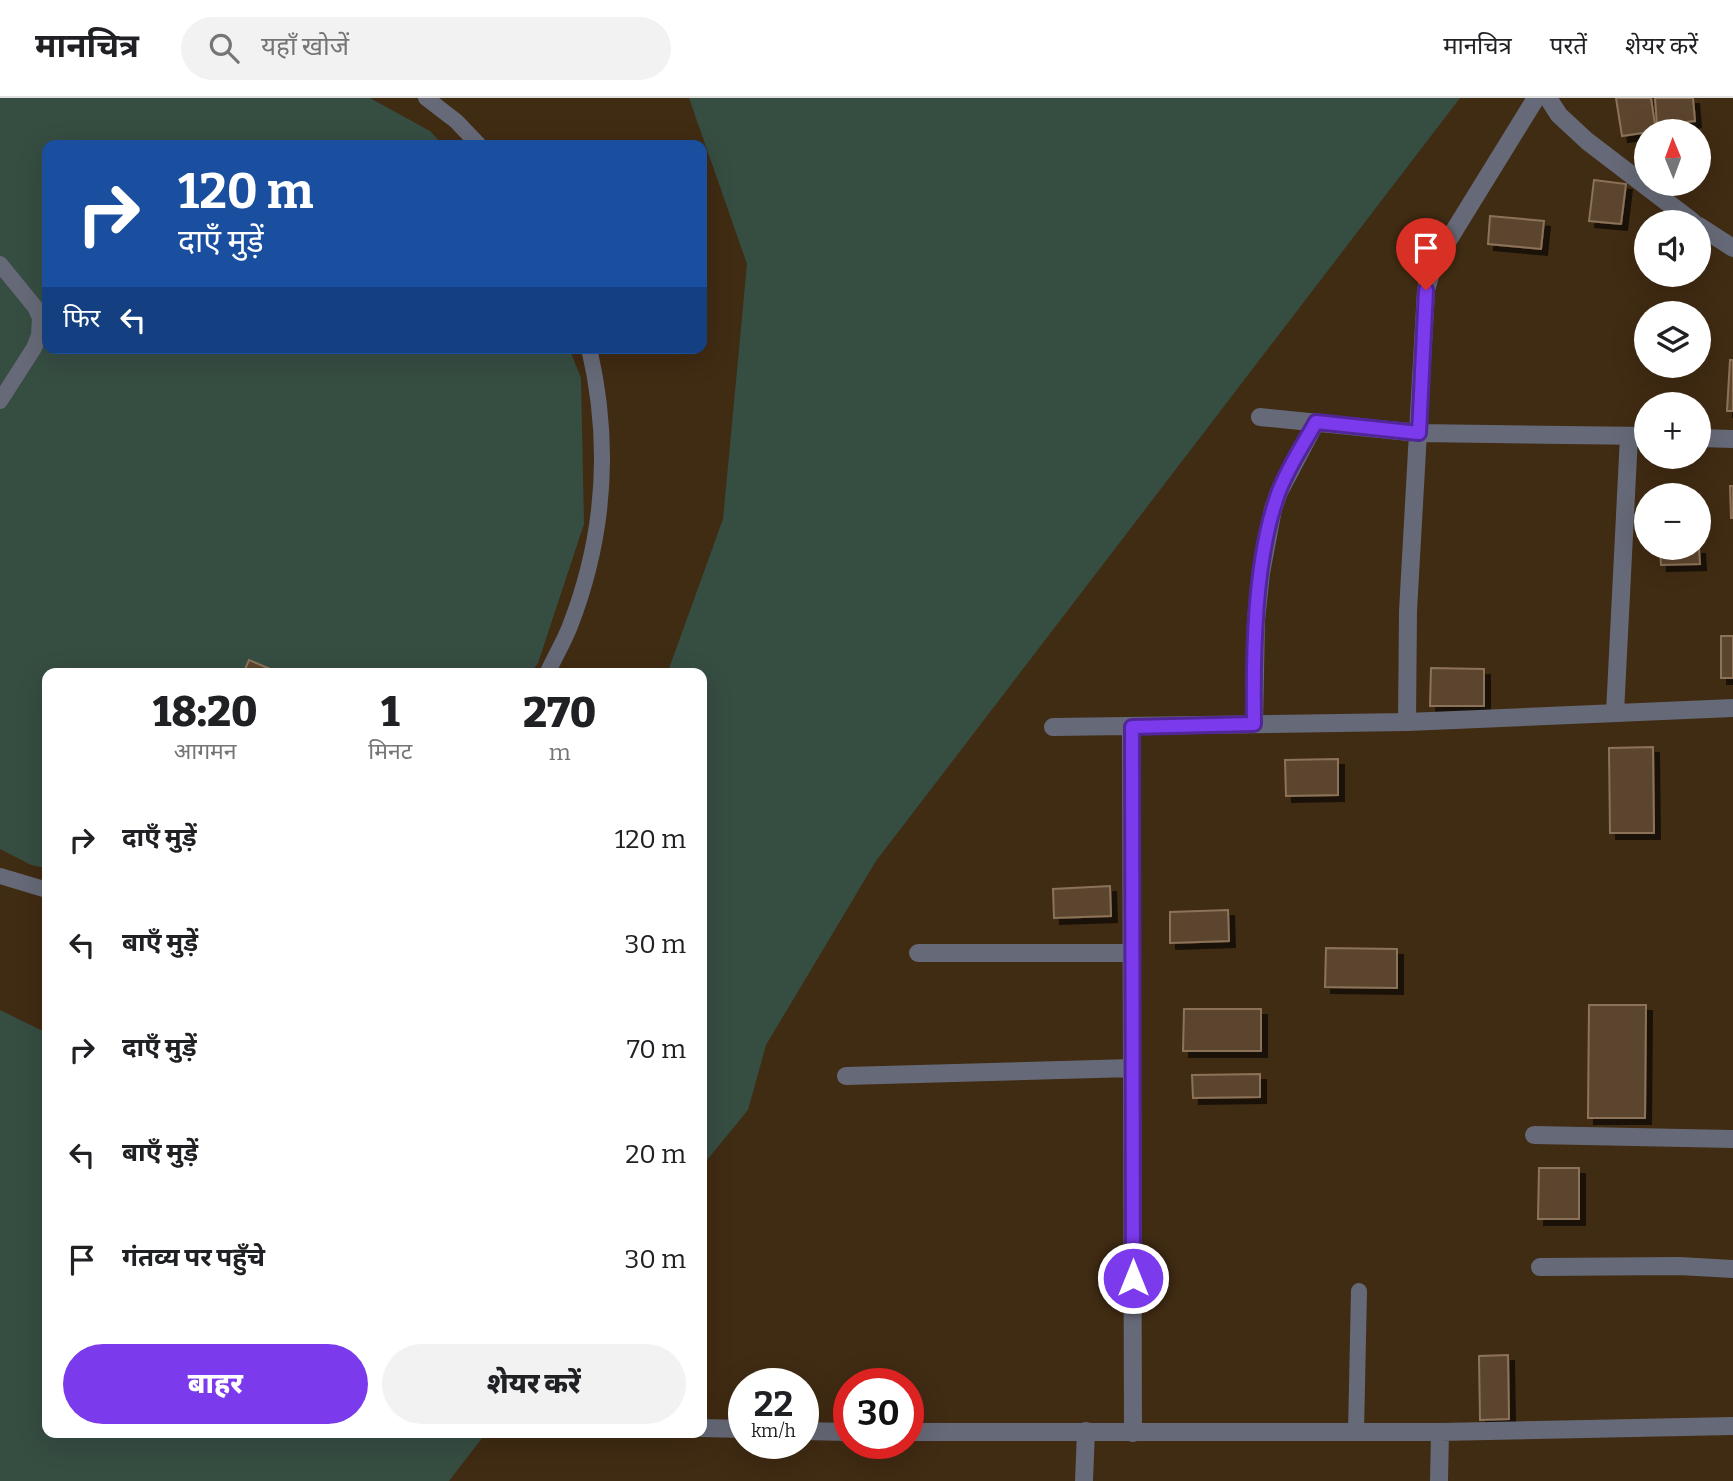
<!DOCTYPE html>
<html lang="hi">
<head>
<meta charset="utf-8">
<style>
  :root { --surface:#fff; --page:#f2f2f2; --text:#202124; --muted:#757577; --line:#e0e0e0; --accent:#7c3aed }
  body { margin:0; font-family:Bitter,"Noto Sans Devanagari",serif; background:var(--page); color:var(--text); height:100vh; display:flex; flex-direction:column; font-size:26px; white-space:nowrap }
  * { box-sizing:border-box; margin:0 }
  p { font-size:23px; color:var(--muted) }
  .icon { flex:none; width:38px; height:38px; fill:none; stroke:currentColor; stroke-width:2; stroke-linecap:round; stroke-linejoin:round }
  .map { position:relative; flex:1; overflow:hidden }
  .panel { position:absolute; left:42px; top:570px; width:665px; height:770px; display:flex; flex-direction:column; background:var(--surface); border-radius:14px; box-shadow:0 7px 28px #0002 }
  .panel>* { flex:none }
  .banner { position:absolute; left:42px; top:42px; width:665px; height:214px; border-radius:14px; box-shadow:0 7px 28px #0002; background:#1a4fa0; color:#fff; overflow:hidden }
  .needle { width:46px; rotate:359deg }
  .buttons { position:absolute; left:1634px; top:21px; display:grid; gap:14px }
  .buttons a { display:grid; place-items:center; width:77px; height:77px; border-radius:50%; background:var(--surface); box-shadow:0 7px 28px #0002; font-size:35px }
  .speed { position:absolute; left:728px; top:1270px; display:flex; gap:14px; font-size:35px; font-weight:700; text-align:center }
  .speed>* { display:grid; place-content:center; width:91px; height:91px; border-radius:50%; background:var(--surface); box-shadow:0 7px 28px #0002; line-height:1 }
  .speed small { font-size:18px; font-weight:400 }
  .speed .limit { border:10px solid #d22; background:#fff; color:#111 }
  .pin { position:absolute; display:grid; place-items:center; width:60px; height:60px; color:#fff; margin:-72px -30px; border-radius:50% 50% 50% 0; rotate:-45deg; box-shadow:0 0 7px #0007 }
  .pin .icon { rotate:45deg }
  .me { position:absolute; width:77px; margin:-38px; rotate:0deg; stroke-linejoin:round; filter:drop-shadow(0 0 5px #0008) }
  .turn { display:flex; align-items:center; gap:24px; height:147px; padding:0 21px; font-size:32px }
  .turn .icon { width:91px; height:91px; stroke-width:2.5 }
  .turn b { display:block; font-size:49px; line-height:60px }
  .then { display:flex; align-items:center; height:66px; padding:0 21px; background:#0003; gap:14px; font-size:26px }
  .eta { display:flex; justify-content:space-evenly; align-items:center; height:119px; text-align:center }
  .eta b { font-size:42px; font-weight:800; line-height:49px }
  .button { display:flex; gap:14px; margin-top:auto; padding:14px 21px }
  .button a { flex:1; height:80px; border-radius:42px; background:var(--accent); color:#fff; font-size:28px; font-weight:800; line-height:80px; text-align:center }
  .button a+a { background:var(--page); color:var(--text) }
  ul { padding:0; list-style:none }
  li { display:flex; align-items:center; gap:21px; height:105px; padding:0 21px }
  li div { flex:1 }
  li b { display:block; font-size:26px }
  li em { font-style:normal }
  header { display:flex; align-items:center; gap:42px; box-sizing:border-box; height:98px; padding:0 35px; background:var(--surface); border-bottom:2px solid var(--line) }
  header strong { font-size:33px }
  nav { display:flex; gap:38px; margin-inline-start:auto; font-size:24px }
  .search { width:490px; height:63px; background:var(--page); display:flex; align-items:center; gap:18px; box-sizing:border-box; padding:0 24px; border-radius:38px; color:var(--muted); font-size:26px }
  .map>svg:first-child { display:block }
  .green { fill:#364d42 }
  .building { fill:#5c452d; stroke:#8c7259; stroke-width:2; filter:url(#shadow) }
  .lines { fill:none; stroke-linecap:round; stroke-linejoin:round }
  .lane { stroke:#666977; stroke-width:16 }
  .street { stroke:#666977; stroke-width:18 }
  .route-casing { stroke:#51269a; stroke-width:18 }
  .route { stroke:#7c3aed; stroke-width:12 }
</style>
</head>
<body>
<header>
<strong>मानचित्र</strong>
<div class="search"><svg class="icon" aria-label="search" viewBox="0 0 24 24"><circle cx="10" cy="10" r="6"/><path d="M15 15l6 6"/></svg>यहाँ खोजें</div>
<nav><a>मानचित्र</a><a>परतें</a><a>शेयर करें</a></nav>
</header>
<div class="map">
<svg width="1733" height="1383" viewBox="0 0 1733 1383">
  <defs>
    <filter id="shadow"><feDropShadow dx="6" dy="6" stdDeviation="0" flood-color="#0009"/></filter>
  </defs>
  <rect width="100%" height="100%" fill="#402b13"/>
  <path class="green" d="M0 0H370L430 33 443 47H47V250H569L581 280 584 426 538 565 530 576H47V770L31 767 0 751Z
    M689 0H1460L876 763 766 947 748 1012 702 1068V576H667L723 421 747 166Z
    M0 912 47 935V1335H486L449 1383H0Z"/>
  <path class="building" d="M1616 0H1651L1656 33 1622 38Z
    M1655 0H1693L1695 23 1657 27Z
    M1594 82 1626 86 1621 126 1589 123Z
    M1490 118 1544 123 1541 151 1488 146Z
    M1730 262H1733V313H1727Z
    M1730 388H1733V420H1731Z
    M1660 450H1699L1700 466 1661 467Z
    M1721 538H1733V580H1721Z
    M249 562 282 576H243Z
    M1431 570 1484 571V608H1430Z
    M1653 649 1654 735H1610L1609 650Z
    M1338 661V697L1286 698 1285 662Z
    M1110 788 1111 818 1054 820 1053 791Z
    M1228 812 1229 843 1170 845V814Z
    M1326 850 1397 851V890L1325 889Z
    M1589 907H1646L1645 1020H1588Z
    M1184 911H1261V953H1183Z
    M1260 976V999L1193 1000 1192 977Z
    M1539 1070H1579V1121H1538Z
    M1508 1257 1509 1321 1480 1322 1479 1258Z"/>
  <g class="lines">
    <path class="lane" d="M426 0 456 23 479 47
      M0 166 35 209 40 220 39 237 34 250 0 303
      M547 576C554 560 564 544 570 528 605 438 611 344 589 250
      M0 778 47 792
      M1356 1334 1359 1193"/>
    <path class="street" d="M1548 0 1559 17 1587 43 1693 124
      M1699 128 1733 150
      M1260 319 1419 335 1647 338
      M1699 340 1733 341
      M1615 615 1629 338
      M1407 624 1408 513 1426 192 1433 167 1536 0
      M1254 626 1256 522 1261 475 1273 411 1279 394 1316 324
      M1053 629 1407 624 1733 610
      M1131 629 1133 1335
      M918 855H1132
      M846 978 1132 970
      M1534 1037 1733 1041
      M1540 1169 1679 1168 1733 1171
      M702 1330 744 1331
      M803 1333 849 1334
      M908 1334H1440L1733 1328
      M1084 1383 1086 1333
      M1439 1383 1440 1334"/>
  </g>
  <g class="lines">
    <defs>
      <path id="route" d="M1133 1180 1132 629 1254 626C1253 556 1254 463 1278 396 1287 371 1303 347 1316 324L1419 335 1426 192"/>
    </defs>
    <use href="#route" class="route-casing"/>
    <use href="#route" class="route"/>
  </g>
</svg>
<div class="buttons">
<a><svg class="needle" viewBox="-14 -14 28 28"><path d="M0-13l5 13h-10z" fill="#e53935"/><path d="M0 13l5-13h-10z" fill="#757577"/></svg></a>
<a><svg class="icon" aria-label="sound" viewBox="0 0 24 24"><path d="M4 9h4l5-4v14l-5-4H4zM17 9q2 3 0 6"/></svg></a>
<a><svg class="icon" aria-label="layers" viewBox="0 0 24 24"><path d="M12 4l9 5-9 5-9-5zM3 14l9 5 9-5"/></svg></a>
<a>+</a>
<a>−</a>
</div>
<div class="speed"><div>22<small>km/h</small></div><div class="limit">30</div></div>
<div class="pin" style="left:1426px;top:192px;background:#d93025"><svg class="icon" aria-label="arrive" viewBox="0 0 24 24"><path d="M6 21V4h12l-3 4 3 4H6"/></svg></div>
<svg class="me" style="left:1133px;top:1180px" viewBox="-20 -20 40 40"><circle r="17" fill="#7c3aed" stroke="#fff" stroke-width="3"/><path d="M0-11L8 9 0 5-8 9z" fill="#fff"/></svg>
<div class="banner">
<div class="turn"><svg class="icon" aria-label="right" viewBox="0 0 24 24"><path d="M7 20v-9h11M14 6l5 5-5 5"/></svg><div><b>120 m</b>दाएँ मुड़ें</div></div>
<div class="then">फिर<svg class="icon" aria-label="left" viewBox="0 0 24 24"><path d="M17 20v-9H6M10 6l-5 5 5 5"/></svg></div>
</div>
<section class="panel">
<div class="eta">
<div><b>18:20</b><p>आगमन</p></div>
<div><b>1</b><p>मिनट</p></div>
<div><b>270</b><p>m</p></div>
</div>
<ul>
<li><svg class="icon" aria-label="right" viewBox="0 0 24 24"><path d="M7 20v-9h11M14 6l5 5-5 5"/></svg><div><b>दाएँ मुड़ें</b></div><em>120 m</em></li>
<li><svg class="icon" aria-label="left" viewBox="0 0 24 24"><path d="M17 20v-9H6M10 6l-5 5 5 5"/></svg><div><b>बाएँ मुड़ें</b></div><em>30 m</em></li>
<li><svg class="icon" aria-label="right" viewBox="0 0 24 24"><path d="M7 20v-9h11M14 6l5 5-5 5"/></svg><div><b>दाएँ मुड़ें</b></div><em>70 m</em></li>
<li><svg class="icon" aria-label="left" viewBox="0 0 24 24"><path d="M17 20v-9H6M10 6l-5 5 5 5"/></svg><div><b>बाएँ मुड़ें</b></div><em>20 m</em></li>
<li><svg class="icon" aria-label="arrive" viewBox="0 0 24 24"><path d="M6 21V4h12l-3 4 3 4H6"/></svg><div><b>गंतव्य पर पहुँचे</b></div><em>30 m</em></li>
</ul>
<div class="button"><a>बाहर</a><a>शेयर करें</a></div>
</section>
</div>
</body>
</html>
